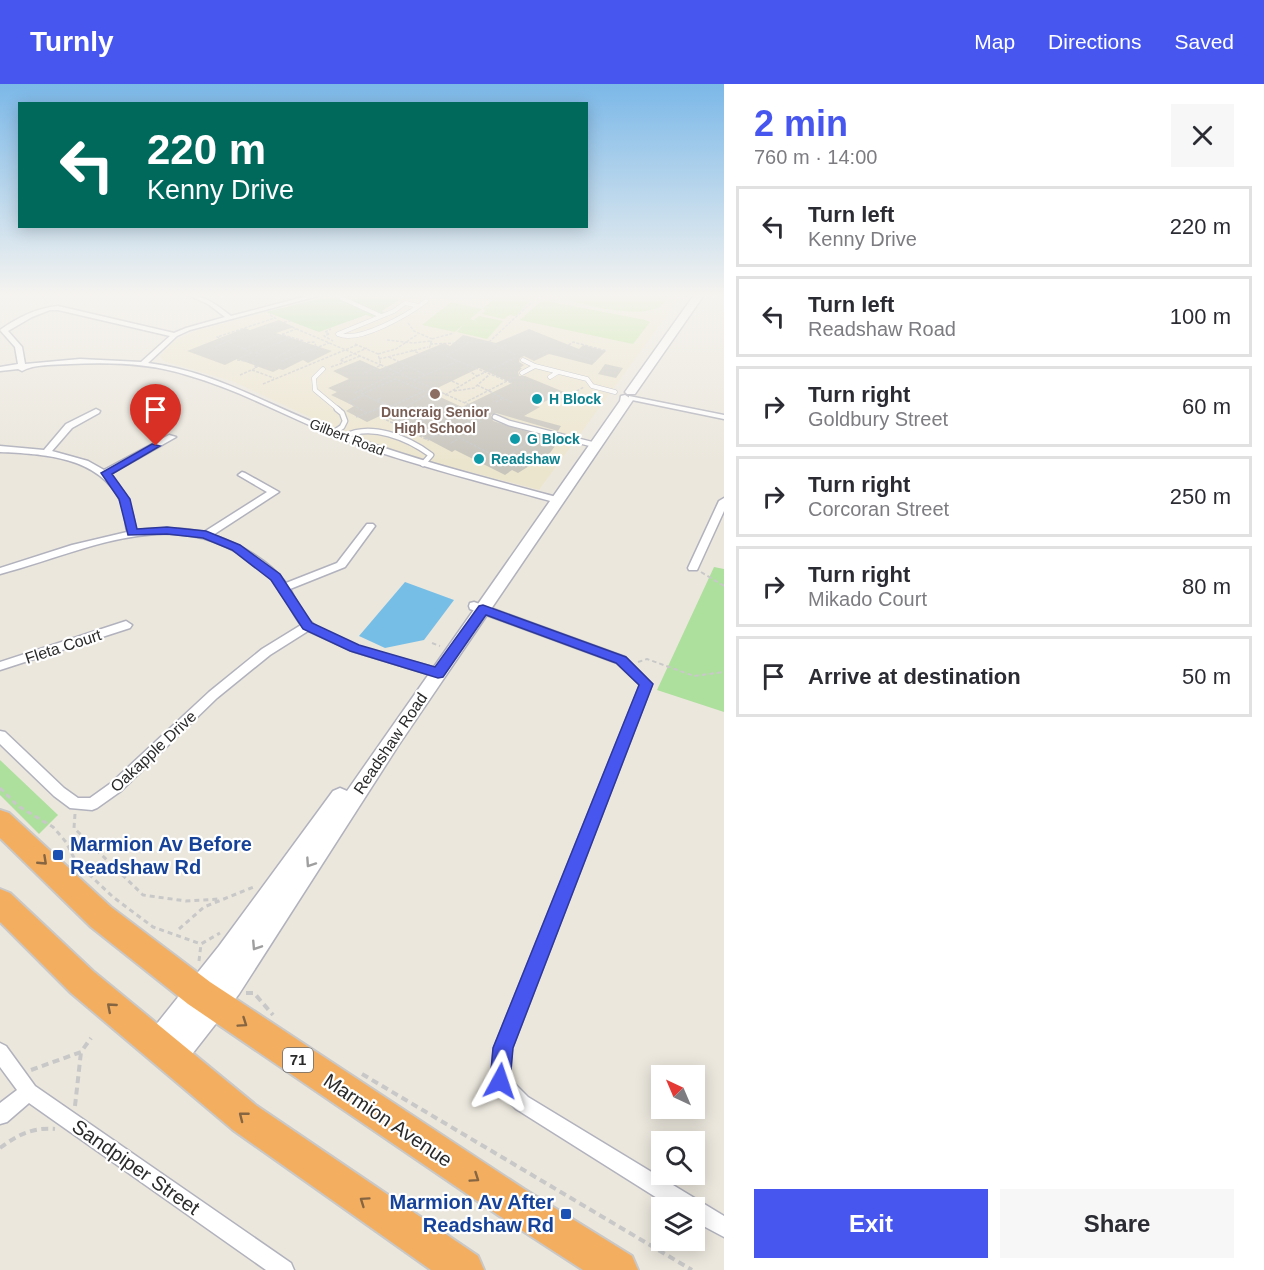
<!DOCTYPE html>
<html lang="en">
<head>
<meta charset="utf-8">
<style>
  :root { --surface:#fff; --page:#f7f7f7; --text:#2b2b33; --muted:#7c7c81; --line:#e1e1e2; --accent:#4756ef }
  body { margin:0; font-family:Helvetica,sans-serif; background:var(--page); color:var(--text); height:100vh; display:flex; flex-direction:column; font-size:22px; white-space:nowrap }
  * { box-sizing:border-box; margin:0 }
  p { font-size:20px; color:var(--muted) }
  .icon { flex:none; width:33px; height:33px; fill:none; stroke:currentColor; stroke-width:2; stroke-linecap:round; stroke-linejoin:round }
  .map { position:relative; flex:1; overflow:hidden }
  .panel { display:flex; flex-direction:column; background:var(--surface); width:540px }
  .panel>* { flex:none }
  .guide { position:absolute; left:18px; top:18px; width:570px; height:126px; border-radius:0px; box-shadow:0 3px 15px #0003; background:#00695c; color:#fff; overflow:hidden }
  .needle { width:39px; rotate:316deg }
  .buttons { position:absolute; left:651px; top:981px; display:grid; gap:12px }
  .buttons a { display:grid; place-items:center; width:54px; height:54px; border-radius:0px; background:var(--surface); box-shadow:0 3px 15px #0003; font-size:30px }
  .pin { position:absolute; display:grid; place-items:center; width:51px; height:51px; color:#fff; margin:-62px -26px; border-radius:50% 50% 50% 0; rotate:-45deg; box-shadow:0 0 6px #0007 }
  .pin .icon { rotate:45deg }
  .me { position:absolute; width:66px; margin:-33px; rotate:5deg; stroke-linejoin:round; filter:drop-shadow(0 0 4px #0008) }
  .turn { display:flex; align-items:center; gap:21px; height:126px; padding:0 30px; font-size:27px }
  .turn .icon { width:78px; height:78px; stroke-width:2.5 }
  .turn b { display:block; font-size:42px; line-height:51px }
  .round { display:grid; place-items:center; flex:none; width:63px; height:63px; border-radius:0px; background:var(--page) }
  .headline { display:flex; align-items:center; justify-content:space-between; height:102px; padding:0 30px }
  h1 { font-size:36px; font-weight:600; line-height:45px; color:var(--accent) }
  .action { display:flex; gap:12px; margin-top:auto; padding:12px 30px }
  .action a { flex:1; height:69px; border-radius:0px; background:var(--accent); color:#fff; font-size:24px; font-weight:600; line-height:69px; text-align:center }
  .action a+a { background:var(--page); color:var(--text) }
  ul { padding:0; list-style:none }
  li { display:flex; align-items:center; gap:18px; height:81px; margin:0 12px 9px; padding:0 18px; border:3px solid var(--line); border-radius:0px }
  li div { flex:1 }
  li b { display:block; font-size:22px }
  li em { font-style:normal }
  header { display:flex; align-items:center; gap:36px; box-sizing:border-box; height:84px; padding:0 30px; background:var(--accent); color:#fff }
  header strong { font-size:28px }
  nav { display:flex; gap:33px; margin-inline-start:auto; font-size:21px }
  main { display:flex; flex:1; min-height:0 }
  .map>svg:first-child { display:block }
  .education { fill:#ece5ce }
  .green { fill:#addf9d }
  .pitch { fill:#bee599 }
  .water { fill:#77bee7 }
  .building { fill:#c7c5bc; fill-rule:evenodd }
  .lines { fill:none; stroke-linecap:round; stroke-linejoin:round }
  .lane-far1-casing { stroke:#b1b2bd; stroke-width:5 }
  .lane-casing { stroke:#b1b2bd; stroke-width:7 }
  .street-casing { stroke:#b1b2bd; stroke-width:3 }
  .secondary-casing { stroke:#b1b2bd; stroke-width:3 }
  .highway-casing { stroke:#c8c8c8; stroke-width:4 }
  .path-far3 { stroke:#c8c8c8; stroke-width:1.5; stroke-dasharray:3 1.5; stroke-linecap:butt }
  .path-far2 { stroke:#c8c8c8; stroke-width:2; stroke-dasharray:4.5 3; stroke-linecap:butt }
  .path-far1 { stroke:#c8c8c8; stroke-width:3; stroke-dasharray:5 4; stroke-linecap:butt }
  .path { stroke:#c8c8c8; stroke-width:4; stroke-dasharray:7 4.5; stroke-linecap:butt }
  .lane-far1 { stroke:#fff; stroke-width:4 }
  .lane { stroke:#fff; stroke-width:4.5 }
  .street { fill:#fff; fill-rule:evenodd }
  .secondary { fill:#fff; fill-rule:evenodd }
  .highway { fill:#f4ae60; fill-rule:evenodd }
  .path-bridge { stroke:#c8c8c8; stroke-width:1.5; stroke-dasharray:3 1.5; stroke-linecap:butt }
  .oneway { stroke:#856542 }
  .oneway2 { stroke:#9f9f9f }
  .route { fill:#4756ef; stroke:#2e389b; stroke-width:1.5 }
  .education-dot { fill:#8d6e63; stroke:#fff; stroke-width:2 }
  .culture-dot { fill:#0f9aa8; stroke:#fff; stroke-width:2 }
  .transit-dot { fill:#1a4fb4; stroke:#fff; stroke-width:2 }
  .labels { text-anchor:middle; stroke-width:4.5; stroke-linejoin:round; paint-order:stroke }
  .far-culture-label { font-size:14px; font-weight:bold; fill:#0d838f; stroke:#fff; text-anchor:start }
  .far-education-label { font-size:14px; font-weight:bold; fill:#785e54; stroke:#fff }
  .far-street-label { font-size:14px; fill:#2a2a2a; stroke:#fff }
  .shield { fill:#fff; stroke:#6a6a6a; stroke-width:1.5 }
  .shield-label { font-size:15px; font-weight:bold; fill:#2a2a2a }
  .street-label { font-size:16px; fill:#2a2a2a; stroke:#fff }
  .near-transit-label { font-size:20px; font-weight:bold; fill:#164399; stroke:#fff; text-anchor:start }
  .near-street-label { font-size:20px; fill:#2a2a2a; stroke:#fff }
</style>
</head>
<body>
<header>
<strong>Turnly</strong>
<nav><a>Map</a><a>Directions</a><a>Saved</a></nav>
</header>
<main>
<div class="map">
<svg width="724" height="1186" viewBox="0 0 724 1186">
  <rect width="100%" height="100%" fill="#ebe7dd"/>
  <path class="education" d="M407 211 472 217 482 211H682L539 406 417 374 338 346 232 297 163 277 160 272 174 257 194 247 266 228 319 248 388 224Z"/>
  <path class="green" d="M333 211H407L382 227 385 229 372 233 366 231 319 248 266 228Z
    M714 483 724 485V628L657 606Z
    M0 676 58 731 39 750 0 711Z"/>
  <path class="pitch" d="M503 211 533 214 516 232 509 231 504 235 482 230 486 226 482 225 470 235 478 238 474 236 479 232 503 237 487 255 457 248 463 241 455 248 422 241 451 218 482 225 496 213Z
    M553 211H668C663 244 573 219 553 211Z
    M542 216 645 236 650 238 633 260 520 236Z"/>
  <path class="water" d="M405 498 454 516 424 556 385 564 359 552Z"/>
  <path class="building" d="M279 236 294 243 276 249 332 267 308 279 303 276 283 286 279 285 273 288 237 275 225 281 187 267 245 244 250 246Z
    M529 245 579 265 583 261 606 267 592 281 549 270 534 277 524 272 520 274 519 278 524 281 520 284H522L518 288 519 292H525L564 308 536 322 540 323 524 332 561 342 558 347 496 329 491 331 493 337 552 355 549 357 557 359 550 369 518 389 512 386 505 391 455 366 452 368 382 331 367 338 346 327 354 322 331 311 337 308 328 304 349 295 333 287 360 276 380 285 444 259 450 262 463 251 496 259ZM479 284 512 299 462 323 429 308Z
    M605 280 623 284 616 294 598 290Z"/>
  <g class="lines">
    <defs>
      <path id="lane-far1" d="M335 211 381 232
        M419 222 405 219 394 227 338 250C358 260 409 230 426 217
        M523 276 535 282 587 295 592 302 615 308
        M323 285 314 294 315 306 339 326
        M522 289 535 282
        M550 293 558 288"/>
      <path id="lane" d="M495 333 509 339 595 361
        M333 349 342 343 345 337 342 329 337 325
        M344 353C370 338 408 354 431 371L423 380"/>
      <path id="street" d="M188 211C205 211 218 222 231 232L311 211H322L190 246 177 252 148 279C214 287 267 321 328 344 403 373 482 393 560 414L562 416 560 418H554C489 400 424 384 361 362 301 341 247 308 187 291 150 279 109 278 70 280 55 281 34 280 22 287L18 285 0 287V283L18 280 15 263 0 246C17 234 36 224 58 222L174 249 186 244 225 233 208 220ZM50 226H58L170 252 141 278 80 275 25 280 22 263 8 247 32 233Z
        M629 312 724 331V335L632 316H629Z
        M96 325 100 327 99 329 72 344 52 367 88 377 104 386 169 351 176 353 109 391C127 407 132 424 136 446 160 444 181 443 204 448L267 408 238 391 242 388 245 389 279 408 213 451C239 460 269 476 286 499L337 479 367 440H373L375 442 345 483 290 505C296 516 301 528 310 537 337 563 406 574 442 586L444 589 442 592 438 593 352 567 308 547 270 571 217 614 121 707 97 724 92 726 70 724 54 712 0 660V647L5 648 64 704 78 714H90L111 699 209 608 262 565 301 541C290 527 284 508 271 495 188 411 94 465 0 490V484L72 461 127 448C125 437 125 426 120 416 98 372 42 370 0 368V362L44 366 66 340Z
        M724 414V427L698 484 697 486H689L688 484 719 417Z
        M474 518 625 573 652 600 512 964 509 994 528 1013 724 1132V1153L694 1137V1124H673L516 1025 494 1003 491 997 494 964 640 601 617 579 470 525 469 522 470 519Z
        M126 537 132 541 130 544 0 586V578Z
        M0 959 6 962 35 1002 291 1179 294 1186H266L29 1019 7 1038 0 1040V1019L17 1006 0 983Z"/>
      <path id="secondary" d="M694 211H704L635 310H627L625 308Z
        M625 311 633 316 398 662 239 910 182 983 173 987 164 983 160 972 156 974 147 970 143 961 147 952 219 862 333 707 340 704 347 707 620 317 621 312Z"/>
      <path id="highway" d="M0 726 9 729 111 823 210 898 524 1105 632 1172 638 1186H583L498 1131 188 920 91 843 0 754Z
        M0 805 10 809 93 887 257 1022 478 1172 484 1186H431L233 1046 71 909 0 838Z"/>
    </defs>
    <use href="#lane-far1" class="lane-far1-casing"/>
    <use href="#lane" class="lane-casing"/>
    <use href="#street" class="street-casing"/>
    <use href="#secondary" class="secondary-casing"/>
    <use href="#highway" class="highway-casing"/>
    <path class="path-far3" d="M42 211 47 219
      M270 231 278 236
      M284 238 290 237
      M408 239 414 247 432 255 429 265 512 299
      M292 243 381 281
      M329 250 324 252 333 257
      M329 250 325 248 331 245
      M283 251 304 257 303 259
      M432 255 454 249
      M387 256 413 259 431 257
      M489 258 531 219
      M229 259 235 256
      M355 260 378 270 381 281 487 329
      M430 260 489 258 516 271
      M244 265 217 253 275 234
      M411 266 421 270
      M561 266 573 258 607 267
      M492 268 508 260
      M252 269 244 265 296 245
      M378 270 396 265 418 250
      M423 271 439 265
      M447 271 468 260
      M360 272 345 278 340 276 367 264
      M389 273 426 291
      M534 273 553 264 596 277
      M240 274 251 269
      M275 274 303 259 314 258 316 262
      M379 275 428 263
      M237 276 248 277
      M281 277 329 259
      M331 283 345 278
      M256 284 252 276 259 270 255 269 292 253
      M252 286 274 294
      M379 287 387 284
      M365 289 381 281
      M240 291 256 284 261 278
      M477 292 515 274
      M414 296 458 277
      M452 297 460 301
      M263 300 357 261
      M477 301 513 319
      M454 307 474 304 490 290
      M355 309 404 285 403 282
      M361 309 396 327
      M364 311 348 318 367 329
      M445 311 477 292 469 287 467 280
      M381 314 377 316 388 321
      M496 318 503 314
      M464 319 515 293
      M553 320 584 303
      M452 330 470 322
      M356 333 388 321 392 322 424 307 395 295 362 310
      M429 334 406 345 428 356 437 351 458 353 455 345
      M397 335 401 337 395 340 384 335 435 306
      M475 335 481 338
      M395 340 406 345
      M462 342 468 345
      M458 353 516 383
      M426 355 449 343 455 345 487 329
      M451 359 459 354
      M501 376 536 354"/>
    <path class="path-far2" d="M701 488 724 502
      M432 559 440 562
      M638 578 647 575 694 592 724 588"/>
    <path class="path-far1" d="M0 704 18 722 53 743 66 758 76 778 113 813 153 843 201 860 220 849
      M75 730 74 744 143 811 186 817 219 815
      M179 845 204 823 256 802
      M199 877 201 860"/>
    <path class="path" d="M246 909H254L273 931
      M31 986 81 968 91 954
      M362 990 692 1186
      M75 1022 81 968
      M0 1064C17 1051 33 1043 55 1045"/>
    <use href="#lane-far1" class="lane-far1"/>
    <use href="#lane" class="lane"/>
    <use href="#street" class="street"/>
    <use href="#secondary" class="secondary"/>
    <use href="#highway" class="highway"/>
    <path class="path-bridge" d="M215 263 233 255"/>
  </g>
  <defs><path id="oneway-chevron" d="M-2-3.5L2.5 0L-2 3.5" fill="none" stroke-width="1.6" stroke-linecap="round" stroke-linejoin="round" transform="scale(1.5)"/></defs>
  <g class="oneway">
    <use href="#oneway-chevron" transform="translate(43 777) rotate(43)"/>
    <use href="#oneway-chevron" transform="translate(111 923) rotate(-139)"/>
    <use href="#oneway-chevron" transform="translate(243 939) rotate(34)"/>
    <use href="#oneway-chevron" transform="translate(243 1032) rotate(-142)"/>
    <use href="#oneway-chevron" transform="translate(475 1094) rotate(34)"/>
    <use href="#oneway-chevron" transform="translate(364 1117) rotate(-145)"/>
  </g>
  <g class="oneway2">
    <use href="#oneway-chevron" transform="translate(310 779) rotate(124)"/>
    <use href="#oneway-chevron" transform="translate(256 862) rotate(123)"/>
  </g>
  <linearGradient id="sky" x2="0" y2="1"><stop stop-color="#7bb8e8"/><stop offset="0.56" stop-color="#f6f4f0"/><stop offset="1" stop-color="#f6f4f0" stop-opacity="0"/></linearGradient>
  <rect width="724" height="377" fill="url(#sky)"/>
  <path class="route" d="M152 360 160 362 112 390 130 415 137 445 167 443 206 447 240 461 280 490 312 539 359 561 435 583 479 522 483 521 626 573 653 600 513 964 510 997 507 1004 500 1007 493 1004 490 997 493 964 639 601 616 579 486 531 443 593 438 594 350 567 303 545 271 496 232 466 203 454 167 450 128 451 119 415 101 389Z"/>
  <circle class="education-dot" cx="435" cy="310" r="6"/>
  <g class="culture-dot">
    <circle cx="537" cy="315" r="6"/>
    <circle cx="515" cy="355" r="6"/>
    <circle cx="479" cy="375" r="6"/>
  </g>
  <g class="transit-dot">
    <rect x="52" y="765" width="12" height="12" rx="3"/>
    <rect x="560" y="1124" width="12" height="12" rx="3"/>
  </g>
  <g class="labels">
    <g class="far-culture-label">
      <text x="549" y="320">H Block</text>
      <text x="527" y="360">G Block</text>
      <text x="491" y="380">Readshaw</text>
    </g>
    <g class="far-education-label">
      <text x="435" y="333">Duncraig Senior<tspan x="435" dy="16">High School</tspan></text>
    </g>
    <g class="far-street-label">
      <text transform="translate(347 353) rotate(21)" y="5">Gilbert Road</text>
    </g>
    <rect class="shield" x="283" y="964" width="30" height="24" rx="4.5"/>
    <g class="shield-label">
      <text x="298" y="981">71</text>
    </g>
    <g class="street-label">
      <text transform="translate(63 562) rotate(-18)" y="6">Fleta Court</text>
      <text transform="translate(390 659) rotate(-56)" y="6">Readshaw Road</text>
      <text transform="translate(153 667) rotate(-43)" y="6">Oakapple Drive</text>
    </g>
    <g class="near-transit-label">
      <text x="70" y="767">Marmion Av Before<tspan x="70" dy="23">Readshaw Rd</tspan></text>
      <text x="554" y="1125" text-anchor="end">Marmion Av After<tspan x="554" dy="23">Readshaw Rd</tspan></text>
    </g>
    <g class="near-street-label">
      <text transform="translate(388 1036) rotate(34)" y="7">Marmion Avenue</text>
      <text transform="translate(136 1083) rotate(35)" y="7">Sandpiper Street</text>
    </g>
  </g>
</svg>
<div class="buttons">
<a><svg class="needle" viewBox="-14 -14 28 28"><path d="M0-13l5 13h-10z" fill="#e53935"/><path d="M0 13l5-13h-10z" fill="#7c7c81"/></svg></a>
<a><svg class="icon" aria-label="search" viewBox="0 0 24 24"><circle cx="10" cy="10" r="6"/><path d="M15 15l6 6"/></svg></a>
<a><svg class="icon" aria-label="layers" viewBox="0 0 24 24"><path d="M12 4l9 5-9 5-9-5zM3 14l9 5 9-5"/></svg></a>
</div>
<div class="pin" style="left:156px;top:362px;background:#d93025"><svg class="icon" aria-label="arrive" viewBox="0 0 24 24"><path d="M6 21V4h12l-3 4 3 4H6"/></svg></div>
<svg class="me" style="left:500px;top:997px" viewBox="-20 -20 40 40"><path d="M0-17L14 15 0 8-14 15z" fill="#4756ef" stroke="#fff" stroke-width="4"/></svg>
<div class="guide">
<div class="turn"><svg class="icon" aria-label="left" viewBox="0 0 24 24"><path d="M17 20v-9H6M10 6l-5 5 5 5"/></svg><div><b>220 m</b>Kenny Drive</div></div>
</div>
</div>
<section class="panel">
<div class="headline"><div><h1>2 min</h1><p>760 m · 14:00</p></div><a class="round"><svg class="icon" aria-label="close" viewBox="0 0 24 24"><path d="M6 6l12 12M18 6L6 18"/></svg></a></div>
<ul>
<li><svg class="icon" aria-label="left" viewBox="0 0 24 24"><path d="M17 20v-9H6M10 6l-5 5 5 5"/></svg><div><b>Turn left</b><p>Kenny Drive</p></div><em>220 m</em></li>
<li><svg class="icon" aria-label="left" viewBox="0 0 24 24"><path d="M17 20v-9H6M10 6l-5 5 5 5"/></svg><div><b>Turn left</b><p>Readshaw Road</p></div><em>100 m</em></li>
<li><svg class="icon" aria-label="right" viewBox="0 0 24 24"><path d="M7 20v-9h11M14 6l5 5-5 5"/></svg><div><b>Turn right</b><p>Goldbury Street</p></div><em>60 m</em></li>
<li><svg class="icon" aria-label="right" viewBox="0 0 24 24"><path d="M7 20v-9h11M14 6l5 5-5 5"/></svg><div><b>Turn right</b><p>Corcoran Street</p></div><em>250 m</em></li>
<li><svg class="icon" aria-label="right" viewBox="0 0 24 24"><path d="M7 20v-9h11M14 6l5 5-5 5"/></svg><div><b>Turn right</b><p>Mikado Court</p></div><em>80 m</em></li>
<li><svg class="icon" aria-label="arrive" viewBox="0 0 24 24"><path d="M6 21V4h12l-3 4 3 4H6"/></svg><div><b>Arrive at destination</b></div><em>50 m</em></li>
</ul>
<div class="action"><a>Exit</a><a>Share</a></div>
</section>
</main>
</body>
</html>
